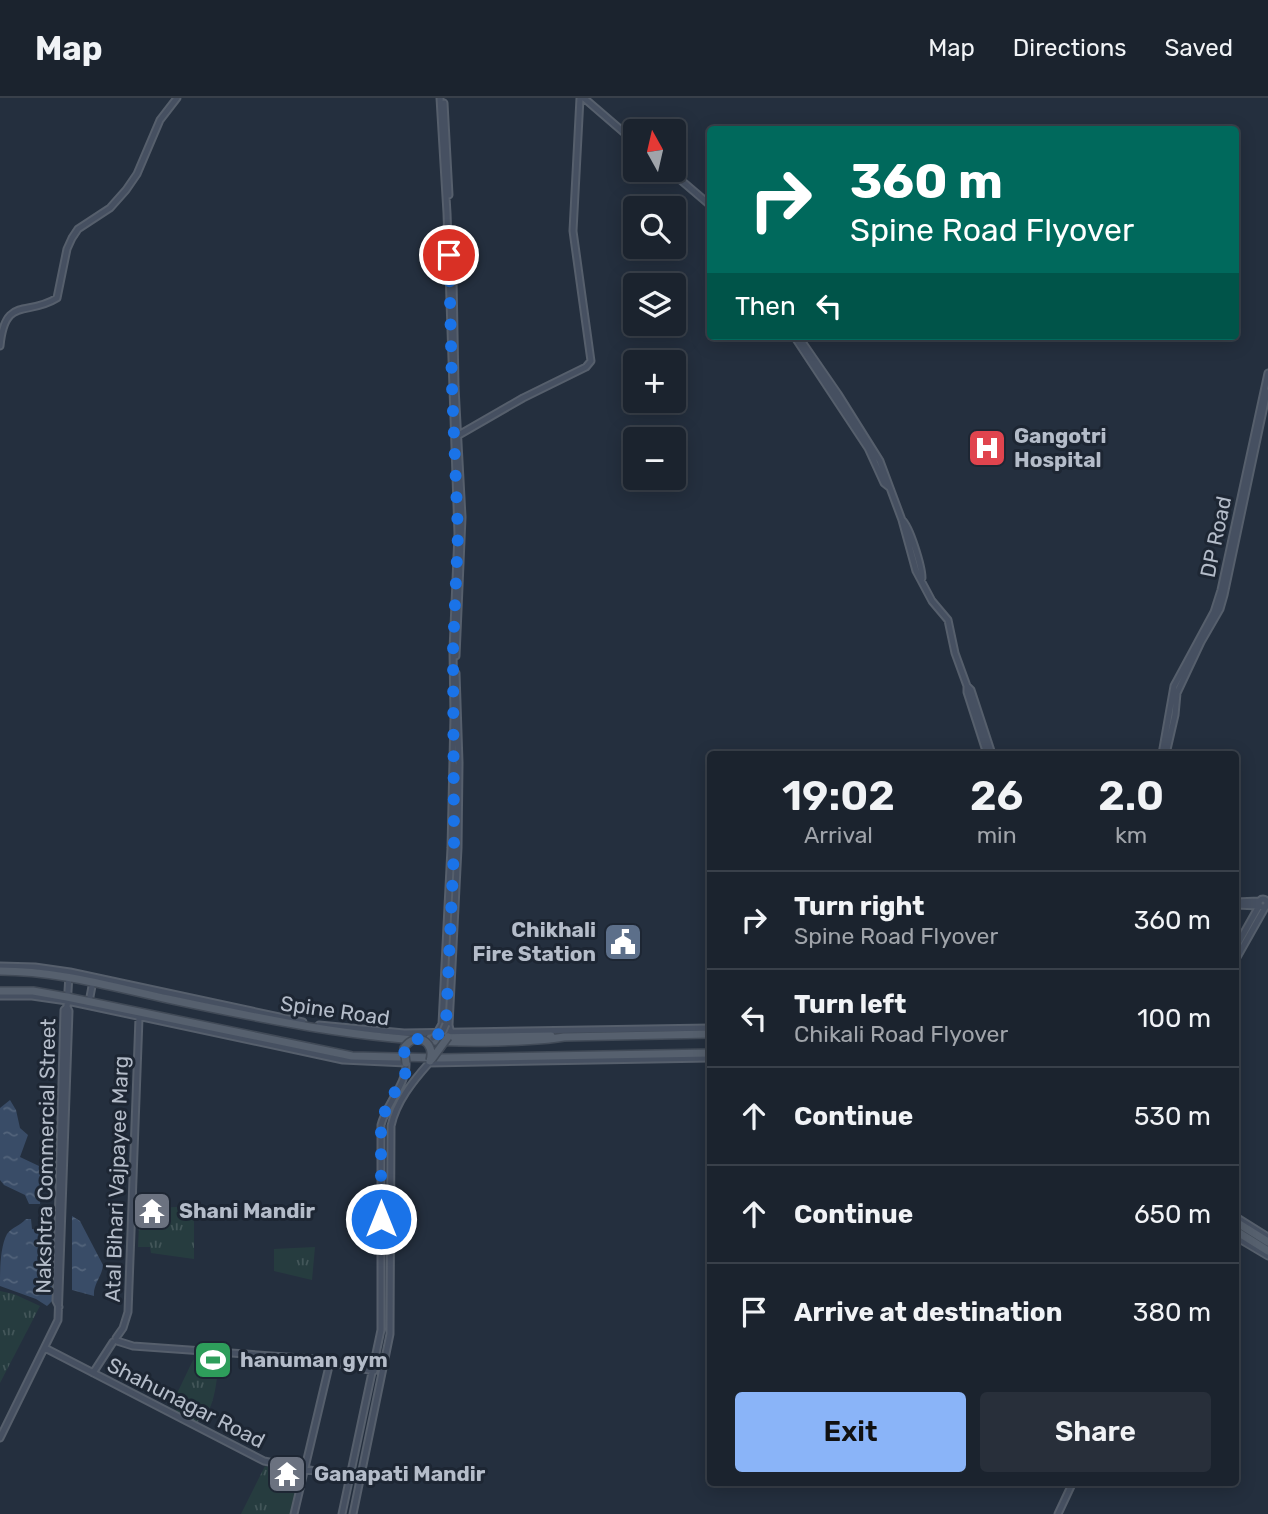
<!DOCTYPE html>
<html lang="en">
<head>
<meta charset="utf-8">
<style>
  :root { --surface:#1b232e; --page:#282f3a; --text:#f1f3f6; --muted:#a0a4aa; --line:#39404a; --accent:#8ab4f8 }
  body { margin:0; font-family:Rubik,sans-serif; background:var(--page); color:var(--text); height:100vh; display:flex; flex-direction:column; font-size:26px; white-space:nowrap }
  * { box-sizing:border-box; margin:0 }
  p { font-size:23px; color:var(--muted) }
  .icon { flex:none; width:38px; height:38px; fill:none; stroke:currentColor; stroke-width:2; stroke-linecap:round; stroke-linejoin:round }
  .map { position:relative; flex:1; overflow:hidden }
  .side { position:absolute; left:707px; top:653px; width:532px; height:735px; display:flex; flex-direction:column; background:var(--surface); border-radius:7px; box-shadow:0 4px 18px #0003,0 0 0 2px var(--line) }
  .side>* { flex:none }
  .banner { position:absolute; left:707px; top:28px; width:532px; height:214px; border-radius:7px; box-shadow:0 4px 18px #0003,0 0 0 2px var(--line); background:#00695c; color:#fff; overflow:hidden }
  .needle { width:46px; rotate:352deg }
  .buttons { position:absolute; left:623px; top:21px; display:grid; gap:14px }
  .buttons a { display:grid; place-items:center; width:63px; height:63px; border-radius:7px; background:var(--surface); box-shadow:0 4px 18px #0003,0 0 0 2px var(--line); font-size:35px }
  .pin { position:absolute; display:grid; place-items:center; width:60px; height:60px; color:#fff; margin:-30px; border:4px solid #fff; border-radius:50%; box-shadow:0 2px 7px #0007 }
  .me { position:absolute; width:77px; margin:-38px; rotate:0deg; stroke-linejoin:round; filter:drop-shadow(0 0 5px #0008) }
  .turn { display:flex; align-items:center; gap:24px; height:147px; padding:0 28px; font-size:32px }
  .turn .icon { width:91px; height:91px; stroke-width:2.5 }
  .turn b { display:block; font-size:49px; line-height:60px }
  .then { display:flex; align-items:center; height:66px; padding:0 28px; background:#0003; gap:14px; font-size:26px }
  .eta { display:flex; justify-content:space-evenly; align-items:center; height:119px; text-align:center }
  .eta b { font-size:42px; font-weight:600; line-height:49px }
  .action { display:flex; gap:14px; margin-top:auto; padding:14px 28px }
  .action a { flex:1; height:80px; border-radius:7px; background:var(--accent); color:#111; font-size:28px; font-weight:600; line-height:80px; text-align:center }
  .action a+a { background:var(--page); color:var(--text) }
  ul { padding:0; list-style:none }
  li { display:flex; align-items:center; gap:21px; height:98px; padding:0 28px; border-top:2px solid var(--line) }
  li div { flex:1 }
  li b { display:block; font-size:26px }
  li em { font-style:normal }
  header { display:flex; align-items:center; gap:42px; box-sizing:border-box; height:98px; padding:0 35px; background:var(--surface); border-bottom:2px solid var(--line) }
  header strong { font-size:33px }
  nav { display:flex; gap:38px; margin-inline-start:auto; font-size:24px }
  .map>svg:first-child { display:block }
  .grass { fill:url(#grass-tufts) }
  .water { fill:url(#water-ripples) }
  .lines { fill:none; stroke-linecap:round; stroke-linejoin:round }
  .secondary-casing { stroke:#565f6c; stroke-width:9 }
  .primary-casing { stroke:#414a57; stroke-width:10 }
  .secondary { stroke:#465061; stroke-width:5 }
  .primary { stroke:#56606e; stroke-width:7 }
  .secondary-bridge-casing { stroke:#565f6c; stroke-width:9; stroke-linecap:butt }
  .primary-bridge-casing { stroke:#414a57; stroke-width:10; stroke-linecap:butt }
  .secondary-bridge { stroke:#465061; stroke-width:5 }
  .primary-bridge { stroke:#56606e; stroke-width:7 }
  .route { stroke:#1a73e8; stroke-width:12; stroke-dasharray:0 21.6 }
  .labels { text-anchor:middle; stroke-width:6; stroke-linejoin:round; paint-order:stroke }
  .poi-label { font-size:21px; font-weight:bold; fill:#b4bcc9; stroke:#1d2633; text-anchor:start }
  .street-label { font-size:21px; fill:#b4bcc9; stroke:#1d2633 }
</style>
</head>
<body>
<header>
<strong>Map</strong>
<nav><a>Map</a><a>Directions</a><a>Saved</a></nav>
</header>
<div class="map">
<svg width="1268" height="1416" viewBox="0 0 1268 1416">
  <defs>
    <pattern id="grass-tufts" width="24" height="20" patternUnits="userSpaceOnUse" patternTransform="scale(1.75)"><rect width="24" height="20" fill="#263c3f"/><path d="M3 7l-1-3M5 7V3M7 7l1-3M15 17l-1-3M17 17v-4M19 17l1-3" fill="none" stroke="#435659"/></pattern>
    <pattern id="water-ripples" width="26" height="14" patternUnits="userSpaceOnUse" patternTransform="scale(1.75)"><rect width="26" height="14" fill="#394c67"/><path d="M2 4q2-2 4 0t4 0M15 11q2-2 4 0t4 0" fill="none" stroke="#53647b"/></pattern>
  </defs>
  <rect width="100%" height="100%" fill="#242f3e"/>
  <path class="grass" d="M194 1108V1161L151 1155 150 1149H138L139 1128H157V1110Z
    M315 1149 312 1182 274 1173V1151Z
    M0 1193 14 1196 40 1208 0 1285Z
    M193 1262 219 1266C216 1283 215 1317 197 1324L175 1314 177 1311 171 1308Z
    M265 1368 300 1374 294 1416H241Z"/>
  <path class="water" d="M10 1002 16 1012 20 1030 28 1037 20 1059 39 1068 43 1072 40 1106H29L25 1097 4 1087 0 1082V1010Z
    M72 1118 80 1123 103 1167C102 1179 93 1186 94 1198L72 1192Z
    M26 1121H31L32 1131C41 1133 48 1129 54 1130L52 1203 47 1208 36 1201 0 1188C0 1172 0 1149 7 1136 12 1129 20 1128 26 1121Z"/>
  <g class="lines">
    <defs>
      <path id="secondary" d="M584 0 635 44
        M444 5 449 97
        M669 72 710 107
        M453 180 455 289 462 419 456 558
        M794 238 868 350 884 385 889 389
        M798 238 838 296 880 363 902 422 916 473 932 503 948 522 955 555 967 588 971 592 992 656
        M0 248C5 197 27 219 57 200L67 151 72 140 78 131 110 110 126 92 137 76 160 22 177 0
        M457 338 523 300 586 269 591 263 573 133 580 0
        M902 422C910 429 922 469 922 480
        M967 588V594L987 656
        M1162 656 1174 588 1214 514 1221 492 1268 275
        M1166 656 1175 617 1177 595 1201 544 1220 511 1224 497 1267 294
        M453 769 454 667
        M1259 805a4 4 0 1 1 8 0a4 4 0 1 1-8 0Z
        M1236 804 1259 803
        M1236 807 1259 808 1236 849
        M1236 861 1266 808H1268
        M0 868 35 869 70 874 303 924
        M0 898H32L67 903 343 962 406 965C407 986 386 1006 381 1027V1232L342 1416
        M89 904 93 883
        M319 927 404 935 710 930
        M437 935 442 926 451 750 454 618 453 552 458 436 447 115 440 0
        M451 936 449 927 458 750 459 665 456 575
        M1236 1119 1268 1139
        M1236 1139 1268 1158
        M59 1209 56 1203 64 912 67 909 69 877
        M116 1240 123 1230 128 1214 139 920
        M117 1243 133 1248 315 1261 374 1273
        M45 1250 264 1363 360 1382
        M93 1275 113 1244
        M0 1340 58 1222 69 913 67 909
        M294 1416 330 1264
        M353 1416 390 1236 391 1028C396 1004 413 983 429 965L710 960
        M1058 1416 1073 1384"/>
      <path id="primary" d="M0 873C58 873 112 889 168 901 276 924 385 947 495 944 519 943 541 943 564 939L710 936
        M0 893H33L67 899 352 958 441 960 710 955
        M430 940 551 938
        M1236 1124 1268 1144
        M1236 1133 1268 1153"/>
    </defs>
    <use href="#secondary" class="secondary-casing"/>
    <use href="#primary" class="primary-casing"/>
    <use href="#secondary" class="secondary"/>
    <use href="#primary" class="primary"/>
    <defs>
      <path id="secondary-bridge" d="M433 940 443 933 446 926"/>
      <path id="primary-bridge" d="M432 961 448 939
        M406 965 404 950C416 932 436 944 430 963"/>
    </defs>
    <use href="#secondary-bridge" class="secondary-bridge-casing"/>
    <use href="#primary-bridge" class="primary-bridge-casing"/>
    <use href="#secondary-bridge" class="secondary-bridge"/>
    <use href="#primary-bridge" class="primary-bridge"/>
  </g>
  <g class="lines">
    <path class="route" d="M381 1121V1027L386 1010 406 974 404 950 411 942 437 938 446 926 454 750 453 552 458 436 452 289 449 157"/>
  </g>
  <defs>
    <symbol id="hospital-square" viewBox="-11 -11 22 22"><rect x="-9" y="-9" width="18" height="18" rx="4" fill="#e0444e" stroke="#1d2633"/><path d="M-5-5h3v3.5h4V-5h3V5h-3V1.5h-4V5h-3Z" fill="#fff"/></symbol>
    <symbol id="civic-square" viewBox="-11 -11 22 22"><rect x="-9" y="-9" width="18" height="18" rx="4" fill="#5c6f8a" stroke="#1d2633"/><path d="M-.6-6.5H3V-4.5H.6V-3L4-1V1h2V6H-6V1h2V-1L-.6-3ZM-1.2 2.5V6h2.4V2.5Z" fill="#fff"/></symbol>
    <symbol id="temple-square" viewBox="-11 -11 22 22"><rect x="-9" y="-9" width="18" height="18" rx="4" fill="#6b7280" stroke="#1d2633"/><path d="M0-6L5-2H3V0L6.5 2.5H4V6H1.5V3h-3V6H-4V2.5H-6.5L-3 0V-2H-5Z" fill="#fff"/></symbol>
    <symbol id="stadium-square" viewBox="-11 -11 22 22"><rect x="-9" y="-9" width="18" height="18" rx="4" fill="#2e9e5b" stroke="#1d2633"/><path d="M0-5a6.5 5 0 1 0 0 10a6.5 5 0 1 0 0-10ZM-3.5-1.8h7v3.6h-7Z" fill="#fff"/></symbol>
  </defs>
  <g fill-rule="evenodd">
    <use href="#hospital-square" x="965" y="328" width="44" height="44"/>
    <use href="#civic-square" x="601" y="822" width="44" height="44"/>
    <use href="#temple-square" x="130" y="1091" width="44" height="44"/>
    <use href="#stadium-square" x="191" y="1240" width="44" height="44"/>
    <use href="#temple-square" x="265" y="1354" width="44" height="44"/>
  </g>
  <g class="labels">
    <g class="poi-label">
      <text x="1014" y="345">Gangotri<tspan x="1014" dy="24">Hospital</tspan></text>
      <text x="596" y="839" text-anchor="end">Chikhali<tspan x="596" dy="24">Fire Station</tspan></text>
      <text x="179" y="1120">Shani Mandir</text>
      <text x="240" y="1269">hanuman gym</text>
      <text x="314" y="1383">Ganapati Mandir</text>
    </g>
    <g class="street-label">
      <text transform="translate(1216 439) rotate(-78)" y="7">DP Road</text>
      <text transform="translate(335 913) rotate(8)" y="7">Spine Road</text>
      <text transform="translate(46 1058) rotate(-89)" y="7">Nakshtra Commercial Street</text>
      <text transform="translate(117 1081) rotate(-88)" y="7">Atal Bihari Vajpayee Marg</text>
      <text transform="translate(186 1305) rotate(27)" y="7">Shahunagar Road</text>
    </g>
  </g>
</svg>
<div class="buttons">
<a><svg class="needle" viewBox="-14 -14 28 28"><path d="M0-13l5 13h-10z" fill="#e53935"/><path d="M0 13l5-13h-10z" fill="#a0a4aa"/></svg></a>
<a><svg class="icon" aria-label="search" viewBox="0 0 24 24"><circle cx="10" cy="10" r="6"/><path d="M15 15l6 6"/></svg></a>
<a><svg class="icon" aria-label="layers" viewBox="0 0 24 24"><path d="M12 4l9 5-9 5-9-5zM3 14l9 5 9-5"/></svg></a>
<a>+</a>
<a>−</a>
</div>
<div class="pin" style="left:449px;top:157px;background:#d93025"><svg class="icon" aria-label="arrive" viewBox="0 0 24 24"><path d="M6 21V4h12l-3 4 3 4H6"/></svg></div>
<svg class="me" style="left:381px;top:1121px" viewBox="-20 -20 40 40"><circle r="17" fill="#1a73e8" stroke="#fff" stroke-width="3"/><path d="M0-11L8 9 0 5-8 9z" fill="#fff"/></svg>
<div class="banner">
<div class="turn"><svg class="icon" aria-label="right" viewBox="0 0 24 24"><path d="M7 20v-9h11M14 6l5 5-5 5"/></svg><div><b>360 m</b>Spine Road Flyover</div></div>
<div class="then">Then<svg class="icon" aria-label="left" viewBox="0 0 24 24"><path d="M17 20v-9H6M10 6l-5 5 5 5"/></svg></div>
</div>
<section class="side">
<div class="eta">
<div><b>19:02</b><p>Arrival</p></div>
<div><b>26</b><p>min</p></div>
<div><b>2.0</b><p>km</p></div>
</div>
<ul>
<li><svg class="icon" aria-label="right" viewBox="0 0 24 24"><path d="M7 20v-9h11M14 6l5 5-5 5"/></svg><div><b>Turn right</b><p>Spine Road Flyover</p></div><em>360 m</em></li>
<li><svg class="icon" aria-label="left" viewBox="0 0 24 24"><path d="M17 20v-9H6M10 6l-5 5 5 5"/></svg><div><b>Turn left</b><p>Chikali Road Flyover</p></div><em>100 m</em></li>
<li><svg class="icon" aria-label="ahead" viewBox="0 0 24 24"><path d="M12 20V5M6 11l6-6 6 6"/></svg><div><b>Continue</b></div><em>530 m</em></li>
<li><svg class="icon" aria-label="ahead" viewBox="0 0 24 24"><path d="M12 20V5M6 11l6-6 6 6"/></svg><div><b>Continue</b></div><em>650 m</em></li>
<li><svg class="icon" aria-label="arrive" viewBox="0 0 24 24"><path d="M6 21V4h12l-3 4 3 4H6"/></svg><div><b>Arrive at destination</b></div><em>380 m</em></li>
</ul>
<div class="action"><a>Exit</a><a>Share</a></div>
</section>
</div>
</body>
</html>
